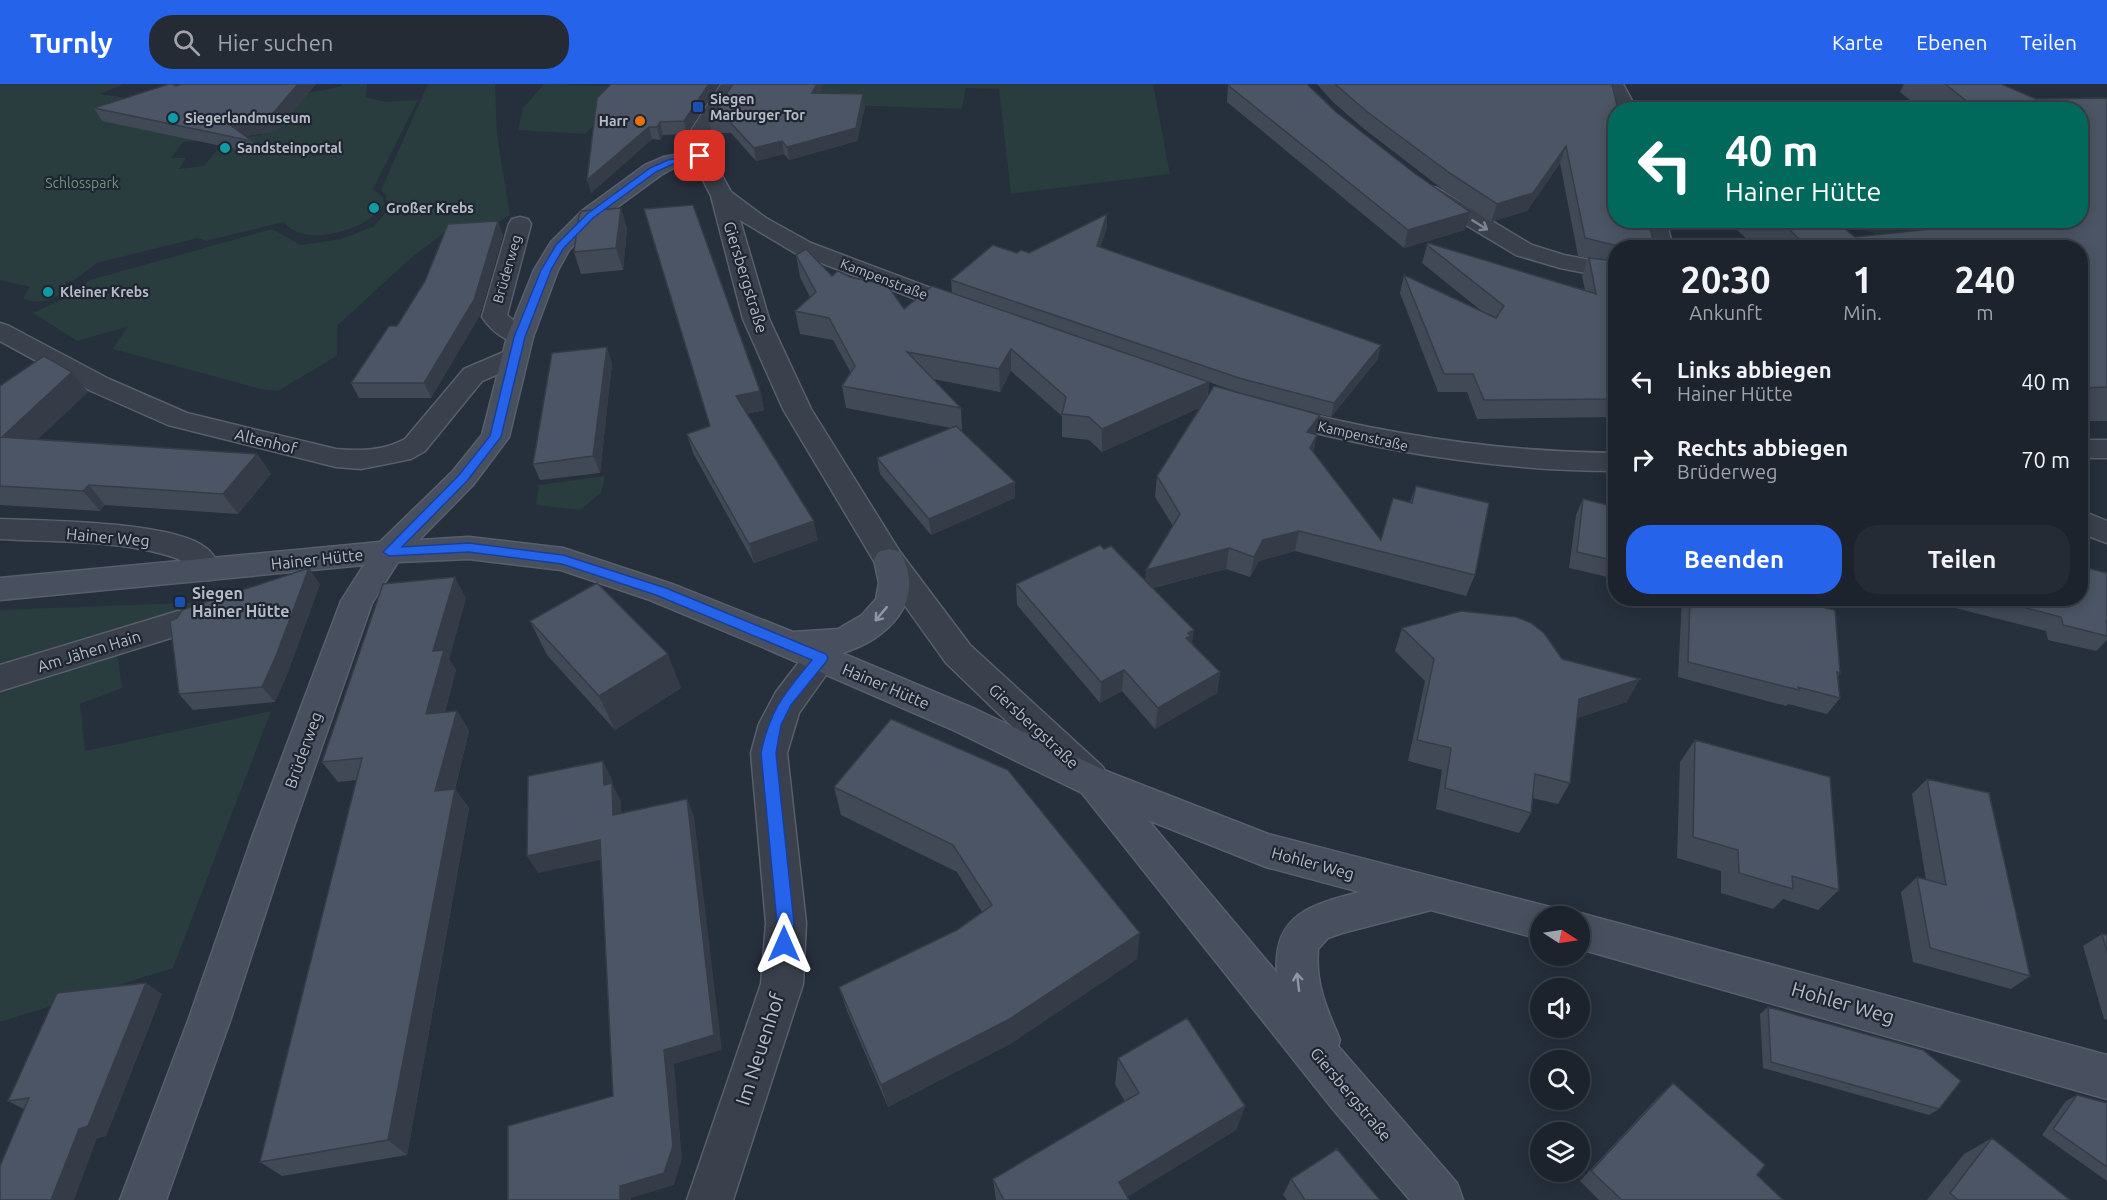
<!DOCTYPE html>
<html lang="de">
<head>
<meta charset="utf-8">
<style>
  :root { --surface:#1c232d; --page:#252b35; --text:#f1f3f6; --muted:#a0a4aa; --line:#3a4049; --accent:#2563eb }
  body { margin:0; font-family:Ubuntu,sans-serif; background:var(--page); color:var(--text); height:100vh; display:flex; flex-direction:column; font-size:22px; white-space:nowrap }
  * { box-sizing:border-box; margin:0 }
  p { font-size:20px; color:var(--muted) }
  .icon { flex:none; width:33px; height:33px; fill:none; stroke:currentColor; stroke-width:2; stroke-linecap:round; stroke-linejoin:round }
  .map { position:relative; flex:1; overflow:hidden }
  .sheet { position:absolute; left:1608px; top:156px; width:480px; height:366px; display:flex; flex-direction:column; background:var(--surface); border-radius:24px; box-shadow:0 3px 15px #0003,0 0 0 2px var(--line) }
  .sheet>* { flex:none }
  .top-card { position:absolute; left:1608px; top:18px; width:480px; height:126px; border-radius:24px; box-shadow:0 3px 15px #0003,0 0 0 2px var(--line); background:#00695c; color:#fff; overflow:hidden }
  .needle { width:39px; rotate:102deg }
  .fabs { position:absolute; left:1530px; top:822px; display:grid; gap:12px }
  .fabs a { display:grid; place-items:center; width:60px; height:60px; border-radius:50%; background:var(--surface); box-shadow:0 3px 15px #0003,0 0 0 2px var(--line); font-size:30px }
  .pin { position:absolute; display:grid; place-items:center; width:51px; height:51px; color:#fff; margin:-26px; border-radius:12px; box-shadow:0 3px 9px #0006 }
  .me { position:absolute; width:66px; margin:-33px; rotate:0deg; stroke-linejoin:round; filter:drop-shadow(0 0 4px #0008) }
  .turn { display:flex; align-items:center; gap:21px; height:126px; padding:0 18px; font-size:27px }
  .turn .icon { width:78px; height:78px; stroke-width:2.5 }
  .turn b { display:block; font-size:42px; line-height:51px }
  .eta { display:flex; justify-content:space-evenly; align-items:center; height:102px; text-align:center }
  .eta b { font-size:36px; font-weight:700; line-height:42px }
  .button { display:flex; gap:12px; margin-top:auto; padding:12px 18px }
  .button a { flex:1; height:69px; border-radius:24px; background:var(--accent); color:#fff; font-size:24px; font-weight:700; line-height:69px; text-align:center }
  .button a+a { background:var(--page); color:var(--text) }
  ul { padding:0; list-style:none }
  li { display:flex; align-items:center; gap:18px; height:78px; padding:0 18px }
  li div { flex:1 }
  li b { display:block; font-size:22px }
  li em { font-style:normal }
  header { display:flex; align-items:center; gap:36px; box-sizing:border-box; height:84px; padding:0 30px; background:var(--accent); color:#fff }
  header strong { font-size:28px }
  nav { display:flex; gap:33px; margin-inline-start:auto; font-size:21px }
  .search { width:420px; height:54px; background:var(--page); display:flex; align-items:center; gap:15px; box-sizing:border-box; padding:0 21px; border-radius:24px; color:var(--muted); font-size:22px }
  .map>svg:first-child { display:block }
  .green { fill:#293c3e }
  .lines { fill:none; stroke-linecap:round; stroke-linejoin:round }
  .street-casing { stroke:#585f6a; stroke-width:3 }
  .secondary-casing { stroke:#585f6a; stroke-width:3 }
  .street { fill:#3a414c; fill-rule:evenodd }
  .secondary { fill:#48505f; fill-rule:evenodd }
  .wall { fill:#414957 }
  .shaded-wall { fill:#353c47 }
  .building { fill:#4c5565; stroke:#353c47; stroke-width:1.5 }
  .oneway { stroke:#7e8590 }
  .oneway2 { stroke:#9096a3 }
  .route { fill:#2563eb; stroke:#184099; stroke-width:1.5 }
  .transit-dot { fill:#1a4fb4; stroke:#1f2631; stroke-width:2 }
  .culture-dot { fill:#0f9aa8; stroke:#1f2631; stroke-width:2 }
  .food-dot { fill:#e8710a; stroke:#1f2631; stroke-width:2 }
  .labels { text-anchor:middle; stroke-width:4.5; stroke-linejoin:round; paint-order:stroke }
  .far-poi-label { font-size:14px; font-weight:bold; fill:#b6bcc7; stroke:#1f2631; text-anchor:start }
  .far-park-label { font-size:14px; fill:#6e9679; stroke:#1f2631 }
  .far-street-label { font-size:14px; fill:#b6bcc7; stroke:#1f2631 }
  .street-label { font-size:16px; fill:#b6bcc7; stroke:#1f2631 }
  .poi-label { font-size:16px; font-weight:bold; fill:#b6bcc7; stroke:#1f2631; text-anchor:start }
  .near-street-label { font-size:20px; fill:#b6bcc7; stroke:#1f2631 }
</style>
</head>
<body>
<header>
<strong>Turnly</strong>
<div class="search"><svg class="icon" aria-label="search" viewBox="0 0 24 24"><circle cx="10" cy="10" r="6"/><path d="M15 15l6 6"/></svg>Hier suchen</div>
<nav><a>Karte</a><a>Ebenen</a><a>Teilen</a></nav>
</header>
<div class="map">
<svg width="2107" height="1116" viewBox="0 0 2107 1116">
  <rect width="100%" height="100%" fill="#262f3c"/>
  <path class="green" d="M0 0H124L100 10 133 15 196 54 194 57 183 58 171 74H186L179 85 204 82 226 55 260 51 308 9 342 2V0H367L366 13 385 18 418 16 373 105 383 113 384 120C370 146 303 165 284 138L206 157 198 154 97 179 75 196 66 198V205C56 216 37 222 23 214L30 203 0 196Z
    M428 0H495L497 52 510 131 481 149H444L412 173 337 242V272L278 307 264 306 113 265 127 243 77 257 33 229 65 214 90 196 272 145 301 161 341 155 373 143 388 126 386 112 381 106Z
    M544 0 633 3 585 50 518 46 523 24Z
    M822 0H1153L1170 90 1011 110 999 5 966 4 962 25 815 20 822 6Z
    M2031 136 2034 140 1876 150 1838 137Z
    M605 392 601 409 580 426 536 421 539 401Z
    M210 518 117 569 122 604 80 620 85 667 271 627 173 884 0 938V526Z"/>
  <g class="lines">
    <defs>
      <path id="street" d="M721 0H741L710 48 707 64 731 108 766 134 811 159 973 220 976 225 973 230 964 232 955 230 795 169 740 136 769 235 811 325 900 468 970 561 1103 683 1108 694 1103 705 1090 709 1077 705 946 579 878 484 783 325 743 235 711 112 687 64 690 48Z
        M1603 0H1623L1637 26H1617Z
        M1429 102 1437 104 1532 161 1564 171 1616 181V195L1560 184 1516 171 1421 114 1418 109 1421 104Z
        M520 133 528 135 531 140 507 231 533 253 529 258C511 263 492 248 482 233L509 140 512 135Z
        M1644 136H1666L1673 164H1649Z
        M0 239 9 242 109 295 187 329 336 365C361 367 383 367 405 355L464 285 506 267 515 265 524 267 528 273 524 279 482 297 425 367 411 375 361 385 336 383 168 341 91 307 0 257Z
        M1274 321C1387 351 1499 368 1616 369V387C1495 387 1380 367 1264 336L1260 330 1264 324Z
        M2080 356H2107V374H2080Z
        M2080 426 2107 437V459L2080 449Z
        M0 435C45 437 173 437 206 464 213 469 218 478 223 486L218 494C195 501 199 491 184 479 179 474 170 472 163 470 111 456 54 458 0 455Z
        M178 527 190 530 194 539 190 548 0 607V581Z
        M821 561 833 565 838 574 799 629 787 669 806 839 803 900 733 1116H687L761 900 766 839 751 669 759 640 776 608 809 565Z"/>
      <path id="secondary" d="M700 66 707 68 710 72 707 76 677 82 661 91 598 137 569 166 558 186 533 253 509 353 473 401 419 456 469 453 563 464 672 500 793 548 838 545 862 531 876 515 879 499 874 476 878 468 889 465 900 468C928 517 887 556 842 569L975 625 1106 687 1268 750 1554 824 1558 832H1540V855L1431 826 1342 849 1328 854 1318 865C1315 900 1327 925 1340 956L1338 962 1457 1099 1463 1116H1410L1332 1024 1082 709 951 645 767 565 650 516 561 486 469 475 398 478 372 519 292 748 230 937 166 1116H120L188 937 254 748 341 517 364 481 0 516V494L380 458 453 387 482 351 507 253 534 186 551 158 582 127 645 81 664 73ZM1148 736 1266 783 1360 808C1313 820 1272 830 1277 889Z
        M1580 829 2107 971V1015L1580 865V832H1570Z"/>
    </defs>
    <use href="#street" class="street-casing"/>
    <use href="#secondary" class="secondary-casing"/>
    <use href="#street" class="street"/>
    <use href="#secondary" class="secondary"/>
  </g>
  <path class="wall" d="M183 0H316L276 47 246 52 252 57 259 70 102 37 94 24Z
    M611 0H720L687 50 663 51 660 56 652 55 591 109Z
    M733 0H822V6L820 9 865 23 857 57 789 76 784 70 756 77 731 49H712L709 37Z
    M1228 0H1307L1336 28 1465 146 1404 164 1227 18Z
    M1317 0H1612L1655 164H1616V333L1477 335 1467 308H1438L1400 209 1404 191 1484 229 1422 179 1427 161 1585 206 1582 192 1588 174 1578 172 1560 79 1527 127 1491 138 1446 108 1363 44 1333 18Z
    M1904 0H2001L2036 15 2107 14V337H2080V164H1756L1732 141 1734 136H1834L1855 153 2080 136V26H1922L1900 8Z
    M621 124 627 145 623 186 581 190 574 168Z
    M649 143 760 307 764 326 747 330 818 456 754 479 693 369 687 350 710 342Z
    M1107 144 1100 163 1378 275 1331 333 1237 308 1209 298 1208 311 1320 331 1313 369 1381 456 1410 418 1416 402 1475 491 1466 512 1295 467 1259 477 1250 493 1226 485 1153 504 1192 559 1220 588 1217 609 1155 645 1122 607 1100 619 1017 521 1016 500 1104 465 1145 496 1173 442 1155 413 1157 392 1199 324 1102 368 1089 356 1062 353V332L1011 287 1000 308 933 295 961 324 962 347 960 346 1015 398V414L931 451 880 390 877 374 951 344 846 324 842 302 851 289 833 256 800 250 795 227 810 213 800 193 796 171 832 192 904 225 952 209 951 196 1017 169H1029Z
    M503 151 480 231 431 314H359L351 299 397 242Z
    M612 279 600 389 540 396 533 380Z
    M0 302 88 308 38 355 257 370 271 390 238 430 105 421 100 427 0 421Z
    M1583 415 1614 422 1616 416V495L1569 484 1576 431Z
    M2107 489V556L2096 567 2048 556 2046 547 1916 514H2080Z
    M320 500 288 588 275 618 193 626 179 610Z
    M466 514 449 575 456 586 445 628 457 627 469 647 455 705 469 724 407 1071 282 1092 260 1078 357 696 338 698 322 678Z
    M1682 514H1764L1789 520 1792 516 1840 589 1838 593 1840 614 1827 630 1788 620 1786 622 1678 593Z
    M530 537 681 604 615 646 547 571Z
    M1402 544 1562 575 1627 618 1577 634 1570 699 1558 720 1532 714 1531 729 1519 749 1436 725 1442 686 1408 677 1425 597 1395 567Z
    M891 635 1137 875 1010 960 888 1023 847 927 839 903 957 846 982 828 957 788 841 731 834 703Z
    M1695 656 1839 806 1818 826 1783 815 1773 825 1721 809V787L1677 774 1680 678Z
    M1927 695 2030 892 2011 905 1913 878 1901 808 1917 793 1926 796 1912 710Z
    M2102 850 2107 851V936L2104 935 2083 862Z
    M162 910 106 1052 97 1054 24 1025 8 1017Z
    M1768 923 1939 1025 1929 1031 1763 984 1760 930Z
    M1118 974 1245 1022 1236 1046 1127 1113 1129 1116H996L993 1095 1125 1018 1115 1000Z
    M1673 999 1757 1091 1783 1116H1599L1580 1097 1660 1011Z
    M2077 1011 2107 1019V1097L2042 1051 2066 1017Z
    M1992 1054 2070 1116H1927L1964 1070Z
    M1291 1095 1380 1116H1287L1283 1111Z"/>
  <path class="shaded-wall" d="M298 0H316L276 47 236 54 229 40Z
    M709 0H720L687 50 684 37Z
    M817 0H822V6L814 21 812 9Z
    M863 10 865 23 857 57 789 76 787 63Z
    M660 38 663 51 660 56 657 43Z
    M649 43 652 55 591 109 587 96Z
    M782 57 784 70 756 77 754 64Z
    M1566 62 1560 79 1527 127 1491 138 1497 120Z
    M621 124 627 145 623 186 616 164Z
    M1470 128 1465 146 1404 164 1408 146Z
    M1107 130V144L1096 175 1097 162Z
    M498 137 503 151 480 231 431 314 424 299Z
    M1381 261 1378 275 1331 333 1334 319Z
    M607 263 612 279 600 389 593 372Z
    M1011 265V287L1000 308 999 285Z
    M72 288 88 308 19 373 2 353Z
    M1209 298 1206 321 1102 368V345Z
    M760 307 764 326 741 331 736 312Z
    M1320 331 1316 352 1307 348Z
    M1317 351 1313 371 1310 364Z
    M257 370 271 390 238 430 223 410Z
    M1015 398V414L931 451 929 435Z
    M89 401 105 421 100 427 83 407Z
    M814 437 818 456 754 479 749 460Z
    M1299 447 1295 467 1259 477 1250 493 1254 473 1263 456Z
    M1229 464 1226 485 1144 506 1146 486Z
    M309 484 320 500 288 588 275 618 262 603Z
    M455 493 466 514 449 575 456 586 439 650 426 630 433 567Z
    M1194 546 1191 567 1186 554 1188 549Z
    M668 570 681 604 615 646 599 612Z
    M1124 586 1122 607 1100 619 1101 598Z
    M1220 588 1217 609 1155 645 1158 624Z
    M1640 595 1627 618 1567 637 1579 615Z
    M457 627 469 647 449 727 435 707Z
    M603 677 612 695 613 701 621 717 622 748 613 731 604 701Z
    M455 705 469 724 407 1071 388 1056Z
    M687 715 694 732 722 966 674 980 682 1075 674 1101 631 1114V1116H620V1102L664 966Z
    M600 756 610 774 538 789 527 772Z
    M1140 849 1137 875 1010 960 888 1023 881 1001Z
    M146 899 162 910 106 1052 97 1054 74 1116H51L79 1045Z
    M1245 1022 1236 1046 1122 1116 1119 1098Z"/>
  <path class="building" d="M169 0H172L176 2 183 0H298L269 34 229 40 252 57 94 24Z
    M611 0H709L684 37 660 38 657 43H649L587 96 597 14Z
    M733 0H817L812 9 863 10 856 44 787 63 782 57 754 64 728 36 709 37Z
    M1229 0H1307L1336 28 1417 91 1470 128 1408 146 1229 2Z
    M1335 0H1612L1618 26H1616V136H1648L1655 164H1626L1585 154 1566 62 1533 109 1497 120 1451 90 1366 27Z
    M1945 0H2001L2036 15 2107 14V303L2080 304V164H1809L1779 136H1834L1855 153 2015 136H2080V130L2086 129 2080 125V26H1978Z
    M693 121 760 307 736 312 814 437 749 460 687 350 710 342 644 125Z
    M621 124 616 164 574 168 579 131 582 127Z
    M1107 130 1097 162 1381 261 1334 319 1239 294 951 196 993 161 1017 169 1021 166 1029 169Z
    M498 137 474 216 424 299H351L389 242H397L425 197 448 140Z
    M1428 159 1596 210 1589 174 1616 177V315L1484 316 1473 290H1444L1404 191 1496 234 1504 222 1427 161Z
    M806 165 832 192 838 187 850 193 887 201 904 225 932 202 1209 298 1102 345 1089 333 1062 330 1066 313 1011 265 999 285 907 268 961 324 842 302 855 282 829 234 795 227 816 208 796 171Z
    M607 263 593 372 533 380 552 269Z
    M44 272 72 288 2 353 257 370 223 410 89 401 83 407 0 402V302Z
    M1214 302 1320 331 1307 348 1317 351 1310 364 1381 456 1393 414 1412 419 1416 402 1489 419 1475 491 1299 447 1263 456 1254 473 1229 464 1146 486 1180 430 1157 392Z
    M956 342 1015 398 929 435 877 374Z
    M1583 415 1616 423V477L1577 468Z
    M1100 461 1104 465 1111 462 1194 546 1188 549 1191 552 1186 554 1220 588 1158 624 1124 586 1101 598 1016 500Z
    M2080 482 2107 489V537H2106L2107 540V552L2063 541 2061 533 1987 514H2080Z
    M309 484 276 572 262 603 179 610 170 537 177 534 182 526Z
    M455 493 433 567 444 566 426 630 457 627 435 707 455 705 388 1056 260 1078 362 674 322 678 383 500Z
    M597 499 668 570 599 612 530 537Z
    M1690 514H1764L1792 521V516L1835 526 1840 589 1837 588 1840 614 1798 603 1799 606 1688 578Z
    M1461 527 1516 533 1531 539 1544 549 1562 575 1640 595 1579 615 1570 699 1535 690 1531 729 1445 704 1451 664 1417 656 1434 575 1402 544Z
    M891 635 1008 686 1140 849 1008 936 881 1001 839 903 957 846 992 821 953 761 834 703Z
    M1695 656 1830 693 1839 806 1792 792 1793 805 1739 789 1738 766 1693 753Z
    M603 677 604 701 612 699 613 731 687 715 714 951 664 966 673 1062 664 1089 620 1102V1116H508V1042L613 1012 600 756 527 772 528 692Z
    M1927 695 1989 709 2030 892 1930 864 1917 793 1946 801Z
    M2102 850 2107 851V868Z
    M146 899 88 1042 79 1045 51 1116H0V1082L29 1014 8 1017 57 909Z
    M1768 923 1923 966 1961 997 1939 1025 1771 978Z
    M1187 934 1245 1022 1119 1098 1129 1116H1004L993 1095 1139 1009 1118 974Z
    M1673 999 1765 1081 1757 1091 1783 1116H1622L1591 1087Z
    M2077 1011 2107 1019V1083L2053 1045Z
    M1992 1054 2070 1116H1958L1950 1109Z
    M1337 1065 1380 1116H1305L1291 1095Z"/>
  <defs><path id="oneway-shaft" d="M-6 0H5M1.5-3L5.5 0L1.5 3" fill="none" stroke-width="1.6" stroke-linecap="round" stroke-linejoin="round" transform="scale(1.5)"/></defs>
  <use class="oneway" href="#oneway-shaft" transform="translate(1480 141) rotate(32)"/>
  <g class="oneway2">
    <use href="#oneway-shaft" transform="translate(881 530) rotate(130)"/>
    <use href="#oneway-shaft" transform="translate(1298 898) rotate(-97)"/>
  </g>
  <path class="route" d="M700 70 704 72 703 74 673 80 656 88 593 134 563 165 551 186 525 253 501 353 467 397 402 463 469 459 563 471 666 504 826 570 828 574 826 578 791 621 781 641 776 669 794 839 790 865 784 867 778 865 776 860 777 839 761 669C770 625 785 609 812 576L656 511 562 480 469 468 389 472 383 468 459 391 490 352 514 253 541 186 556 161 587 130 650 84 668 76Z"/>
  <g class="transit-dot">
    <rect x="692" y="17" width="12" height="12" rx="3"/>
    <rect x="174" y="512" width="12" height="12" rx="3"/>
  </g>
  <g class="culture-dot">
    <circle cx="173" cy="34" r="6"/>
    <circle cx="225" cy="64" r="6"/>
    <circle cx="374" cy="124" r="6"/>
    <circle cx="48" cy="208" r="6"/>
  </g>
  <circle class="food-dot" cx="640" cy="37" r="6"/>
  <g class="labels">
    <g class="far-poi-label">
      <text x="710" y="20">Siegen<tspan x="710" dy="16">Marburger Tor</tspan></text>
      <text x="185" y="39">Siegerlandmuseum</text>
      <text x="628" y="42" text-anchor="end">Harr</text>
      <text x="237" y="69">Sandsteinportal</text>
      <text x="386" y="129">Großer Krebs</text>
      <text x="60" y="213">Kleiner Krebs</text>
    </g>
    <g class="far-park-label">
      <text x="82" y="104">Schlosspark</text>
    </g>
    <g class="far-street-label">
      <text transform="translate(507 185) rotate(-74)" y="5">Brüderweg</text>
      <text transform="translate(884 195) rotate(21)" y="5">Kampenstraße</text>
      <text transform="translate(1363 352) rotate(13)" y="5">Kampenstraße</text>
    </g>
    <g class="street-label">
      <text transform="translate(746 193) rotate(73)" y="6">Giersbergstraße</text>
      <text transform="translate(266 357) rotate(14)" y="6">Altenhof</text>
      <text transform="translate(108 453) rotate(5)" y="6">Hainer Weg</text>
      <text transform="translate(317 475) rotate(-6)" y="6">Hainer Hütte</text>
      <text transform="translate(89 567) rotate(-17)" y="6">Am Jähen Hain</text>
      <text transform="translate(886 602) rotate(23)" y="6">Hainer Hütte</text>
      <text transform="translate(1034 642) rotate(43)" y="6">Giersbergstraße</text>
      <text transform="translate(303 666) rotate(-70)" y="6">Brüderweg</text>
      <text transform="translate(1313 779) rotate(15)" y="6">Hohler Weg</text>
      <text transform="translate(1351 1010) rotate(50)" y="6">Giersbergstraße</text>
    </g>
    <g class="poi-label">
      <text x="192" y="515">Siegen<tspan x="192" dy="18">Hainer Hütte</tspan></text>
    </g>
    <g class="near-street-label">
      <text transform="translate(1843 919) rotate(16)" y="7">Hohler Weg</text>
      <text transform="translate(760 965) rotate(-72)" y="7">Im Neuenhof</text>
    </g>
  </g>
</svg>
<div class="fabs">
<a><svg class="needle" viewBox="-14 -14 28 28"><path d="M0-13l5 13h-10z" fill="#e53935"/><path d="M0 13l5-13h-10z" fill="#a0a4aa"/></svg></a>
<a><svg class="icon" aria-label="sound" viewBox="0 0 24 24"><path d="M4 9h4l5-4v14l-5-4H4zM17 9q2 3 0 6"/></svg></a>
<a><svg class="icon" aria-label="search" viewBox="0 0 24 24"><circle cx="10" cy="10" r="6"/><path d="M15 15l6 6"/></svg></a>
<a><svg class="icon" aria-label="layers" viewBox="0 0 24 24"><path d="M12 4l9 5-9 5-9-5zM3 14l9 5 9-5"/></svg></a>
</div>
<div class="pin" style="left:700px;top:72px;background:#d93025"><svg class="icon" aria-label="arrive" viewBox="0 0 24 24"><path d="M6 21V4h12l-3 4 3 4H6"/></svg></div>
<svg class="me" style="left:784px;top:860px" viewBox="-20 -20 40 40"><path d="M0-17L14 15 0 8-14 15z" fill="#2563eb" stroke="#fff" stroke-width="4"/></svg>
<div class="top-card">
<div class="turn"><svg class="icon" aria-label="left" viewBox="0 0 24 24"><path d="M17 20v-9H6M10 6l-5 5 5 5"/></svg><div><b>40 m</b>Hainer Hütte</div></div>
</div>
<section class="sheet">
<div class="eta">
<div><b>20:30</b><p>Ankunft</p></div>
<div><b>1</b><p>Min.</p></div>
<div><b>240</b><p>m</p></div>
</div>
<ul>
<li><svg class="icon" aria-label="left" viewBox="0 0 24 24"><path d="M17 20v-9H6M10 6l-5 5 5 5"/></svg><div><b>Links abbiegen</b><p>Hainer Hütte</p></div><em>40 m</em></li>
<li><svg class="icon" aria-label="right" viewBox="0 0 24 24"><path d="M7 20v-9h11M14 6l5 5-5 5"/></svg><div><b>Rechts abbiegen</b><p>Brüderweg</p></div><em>70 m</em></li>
</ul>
<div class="button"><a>Beenden</a><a>Teilen</a></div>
</section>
</div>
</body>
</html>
